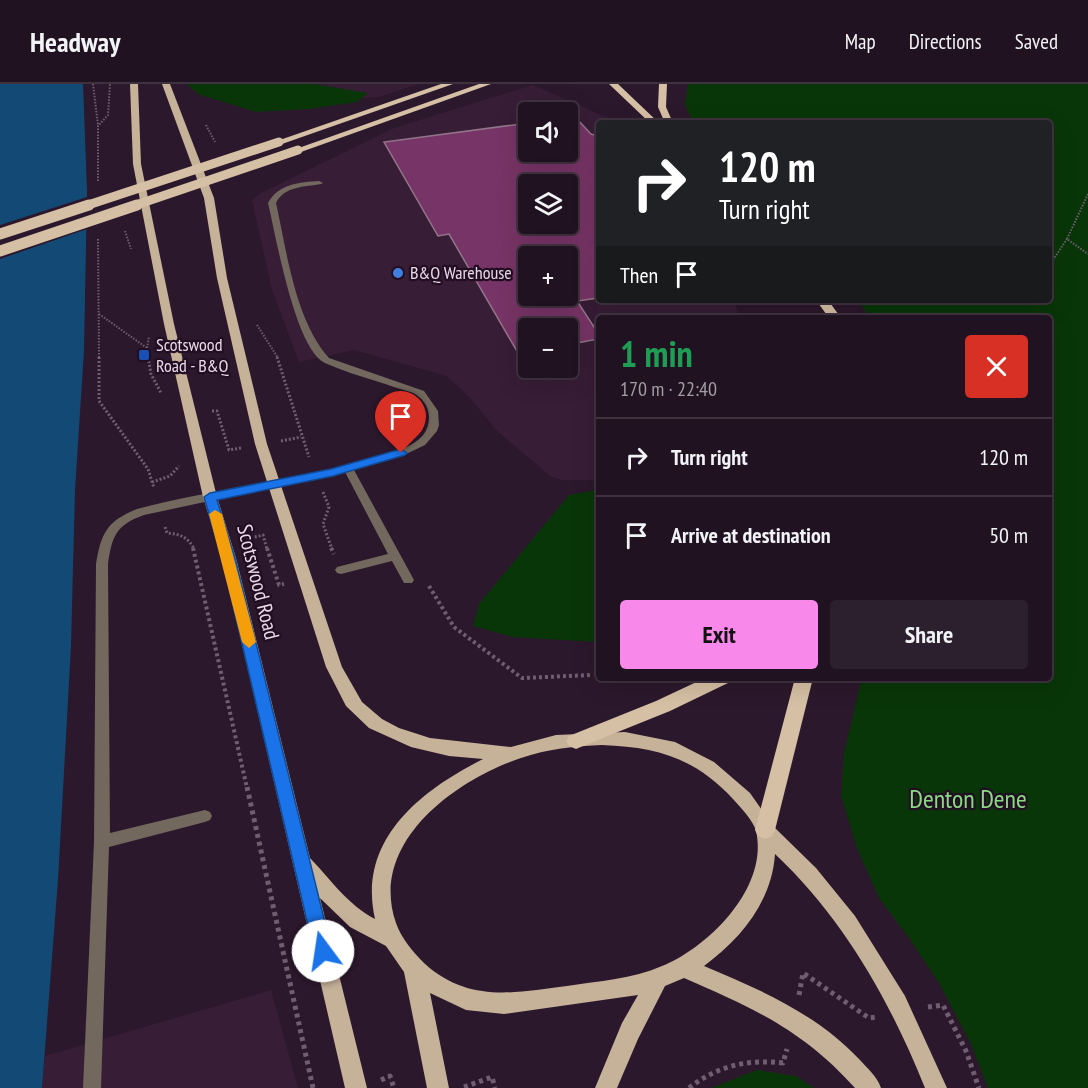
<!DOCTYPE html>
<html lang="en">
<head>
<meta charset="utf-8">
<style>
  :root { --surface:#211221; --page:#2d202e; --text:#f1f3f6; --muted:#a29ea5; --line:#3e323f; --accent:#f888ea }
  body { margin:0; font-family:"PT Sans Narrow",sans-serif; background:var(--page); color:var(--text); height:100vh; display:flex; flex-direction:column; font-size:22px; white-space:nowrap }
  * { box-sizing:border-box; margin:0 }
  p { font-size:20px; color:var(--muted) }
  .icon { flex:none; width:33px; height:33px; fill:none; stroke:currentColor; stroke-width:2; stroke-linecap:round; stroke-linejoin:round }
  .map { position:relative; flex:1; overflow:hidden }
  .sheet { position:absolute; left:596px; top:231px; width:456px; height:366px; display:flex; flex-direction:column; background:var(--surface); border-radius:6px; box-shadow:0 6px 24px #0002,0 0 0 2px var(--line) }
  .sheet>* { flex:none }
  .top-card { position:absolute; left:596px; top:36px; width:456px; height:183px; border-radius:6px; box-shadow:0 6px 24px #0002,0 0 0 2px var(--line); background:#202124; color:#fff; overflow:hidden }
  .tools { position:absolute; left:518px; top:18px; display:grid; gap:12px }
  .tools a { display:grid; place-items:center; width:60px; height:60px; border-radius:6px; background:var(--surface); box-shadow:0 6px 24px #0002,0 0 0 2px var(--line); font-size:30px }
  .pin { position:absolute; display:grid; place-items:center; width:51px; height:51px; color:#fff; margin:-62px -26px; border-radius:50% 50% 50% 0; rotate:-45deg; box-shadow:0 0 6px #0007 }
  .pin .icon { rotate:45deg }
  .me { position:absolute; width:66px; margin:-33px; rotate:346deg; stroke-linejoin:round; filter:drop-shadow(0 0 4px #0008) }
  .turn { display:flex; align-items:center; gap:21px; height:126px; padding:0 24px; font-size:27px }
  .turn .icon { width:78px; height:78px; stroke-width:2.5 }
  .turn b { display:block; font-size:42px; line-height:51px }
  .then { display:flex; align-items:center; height:57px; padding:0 24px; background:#0003; gap:12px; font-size:22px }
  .round { display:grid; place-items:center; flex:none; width:63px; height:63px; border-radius:6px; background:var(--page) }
  .head { display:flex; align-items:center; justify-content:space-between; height:102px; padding:0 24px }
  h1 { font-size:36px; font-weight:700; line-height:45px; color:#1e9e55 }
  .button { display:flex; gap:12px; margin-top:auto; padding:12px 24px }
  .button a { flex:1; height:69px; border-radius:6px; background:var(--accent); color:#111; font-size:24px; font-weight:700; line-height:69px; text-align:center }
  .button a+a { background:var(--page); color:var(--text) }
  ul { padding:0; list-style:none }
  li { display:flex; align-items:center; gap:18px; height:78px; padding:0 24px; border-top:2px solid var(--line) }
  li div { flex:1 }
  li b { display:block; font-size:22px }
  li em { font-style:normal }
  header { display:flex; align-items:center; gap:36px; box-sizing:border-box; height:84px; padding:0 30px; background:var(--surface); border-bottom:2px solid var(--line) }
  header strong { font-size:28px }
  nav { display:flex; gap:33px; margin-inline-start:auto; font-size:21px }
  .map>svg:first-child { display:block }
  .built { fill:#371d36; fill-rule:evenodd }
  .green { fill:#093608 }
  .water { fill:#124a75 }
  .pier { fill:#2c182c }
  .building { fill:#773466; stroke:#937589; stroke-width:1.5; fill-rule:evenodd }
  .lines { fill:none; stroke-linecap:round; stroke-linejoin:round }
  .path-far3 { stroke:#705e70; stroke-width:2; stroke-dasharray:1.5 1.5; stroke-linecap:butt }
  .path-far2 { stroke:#705e70; stroke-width:3; stroke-dasharray:2 2; stroke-linecap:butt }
  .path-far1 { stroke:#705e70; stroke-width:4; stroke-dasharray:3 3; stroke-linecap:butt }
  .path { stroke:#705e70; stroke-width:5; stroke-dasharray:4 4; stroke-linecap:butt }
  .service { fill:#72685d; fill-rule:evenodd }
  .primary { fill:#c6b199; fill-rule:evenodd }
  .trunk { fill:#d6c0a5; fill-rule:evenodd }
  .trunk-bridge-far1 { stroke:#d6c0a5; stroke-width:9 }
  .trunk-bridge { stroke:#d6c0a5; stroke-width:11 }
  .route { fill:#1a73e8; stroke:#114b97; stroke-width:1.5 }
  .slow { fill:#f59e0b }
  .shop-dot { fill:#3f7fe0; stroke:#220e22; stroke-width:2 }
  .transit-dot { fill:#1a4fb4; stroke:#220e22; stroke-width:2 }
  .labels { text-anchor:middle; stroke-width:4.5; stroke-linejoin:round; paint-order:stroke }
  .far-poi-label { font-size:18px; fill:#e9dae8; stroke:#220e22; text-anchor:start }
  .street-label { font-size:21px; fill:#e9dae8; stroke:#220e22 }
  .near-park-label { font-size:26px; fill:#88da82; stroke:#220e22 }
</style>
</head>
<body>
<header>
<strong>Headway</strong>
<nav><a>Map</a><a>Directions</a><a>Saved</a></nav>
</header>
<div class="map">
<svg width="1088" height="1004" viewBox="0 0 1088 1004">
  <rect width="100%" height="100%" fill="#2c182c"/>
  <path class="built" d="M313 0H419L379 13 351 15Z
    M533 1 610 35 613 39H598V216H734L739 234H598V396H561L550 392 496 346 472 316 447 292 354 266 299 278 272 206 252 116 261 109 394 44ZM528 28H567V68H528ZM528 100H567V140H528ZM528 172H567V212H528ZM528 244H567V284H528Z
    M271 906 298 1004H42L45 972Z"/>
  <path class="green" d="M187 0H314L368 9 357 18 309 25 256 28 198 10Z
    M688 0H1088V1004H988L971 960 939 899 909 854 879 814 857 764 841 712 844 669 862 594H1048V234H870L858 216H1048V39H693L685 20Z
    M598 406V558L513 553 473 542 479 520 569 411Z
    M757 986 796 992 814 1004H711Z"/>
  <path class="water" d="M0 0H83L87 107 84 266 75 406 71 562 58 796 42 1004H0Z"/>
  <path class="pier" d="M90 112V144L0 175V141Z"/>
  <path class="building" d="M577 35 591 50 598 52V214L577 217 598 249V255L567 261V244H528V268L518 269 449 150 438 152 384 58 528 39V68H567V36ZM528 100H567V140H528ZM528 172H567V212H528Z"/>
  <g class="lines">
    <path class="path-far3" d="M93 0 98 41
      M206 41 215 58
      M98 97V42L108 31 110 0
      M1088 110 1067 155 1088 170
      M125 147 131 165
      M98 155 99 274
      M1053 176 1067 155
      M99 230 147 264 149 274
      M257 241 278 274
      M147 264 149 253"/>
    <path class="path-far2" d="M99 273V317L148 385 154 404
      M148 273 151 290 161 309
      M277 273 309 373
      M212 327H217L229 366 241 364
      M281 357 301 353
      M152 398 170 392 179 382
      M323 408 329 423 323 440 332 465
      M165 443 167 449C180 450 188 453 194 465
      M247 455 263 451 267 465"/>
    <path class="path-far1" d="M193 464 247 704
      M267 464 279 501 284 500
      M331 464 334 470
      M429 502 454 543 522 594 592 591"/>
    <path class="path" d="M247 703 313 1004
      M799 911 803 889 869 934 877 933
      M928 923 943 921 966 967 979 1004
      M381 996 390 992 394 1004
      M464 1003 492 993 495 1004
      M689 1004C717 982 747 975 783 979L787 965"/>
    <path class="service" d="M319 97 323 99 321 100C305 103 284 102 276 119 287 168 295 236 329 274L424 307 438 327 439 341 437 347 425 361 402 372 354 386 414 496 412 499H404L392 477 341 490 337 489 335 486 337 483 388 470 345 388 144 431C116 441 112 452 108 480L110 749 205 726 210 728 212 732 210 736 205 738 109 763 101 1004H83L94 758 96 480C101 449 107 437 137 425 206 407 277 399 346 381 370 375 398 371 418 356 432 345 433 324 419 313 413 307 402 306 394 303 371 295 347 289 325 279 295 265 276 152 268 119 278 100 300 98 319 97Z"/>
    <path class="primary" d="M130 0H138L141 80 174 240 217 413 236 474 310 774C331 796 348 821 375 835 357 756 420 707 483 675L449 672 411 663 369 644 346 622 326 583 255 360 217 194 204 114 162 0H170L214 114 227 194 267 360 342 583 362 618 382 635 399 644 430 654 511 663 556 651 625 648 675 658 714 678 750 709 773 742 816 784 855 832 905 912 947 1004H925C890 917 844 835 775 770 772 817 741 855 704 882 761 906 815 929 859 975 867 984 877 992 881 1004H855C803 946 753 924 684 894L665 902 638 955 617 1004H595L622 939 638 911 504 930 466 926 430 909 449 1004H427L404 888 386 862 350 843 320 814 367 1004H345L222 474 203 413 164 240 133 80ZM602 661C657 663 695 674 733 715 741 724 753 736 756 747 769 803 709 863 662 882 632 895 599 897 567 902 513 909 468 919 424 879 413 868 401 854 396 839 368 759 455 696 521 674 547 665 575 662 602 661Z"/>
    <path class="trunk" d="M441 0H453L282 60 274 58Z
      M479 0H491L301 68 293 66Z
      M609 0H618L659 39H650Z
      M659 0H667L666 23 673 39H665L658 23Z
      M816 216H828L841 234H829Z
      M705 594H731L728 599 670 627 583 662 576 665 569 662 566 657 569 652 656 617Z
      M795 594H813L775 746 772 752 765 755 758 752 755 746Z"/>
    <path class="trunk-bridge-far1" d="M85 122 279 58
      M133 122 298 66"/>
    <path class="trunk-bridge" d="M0 150 89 121
      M0 167 137 121"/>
  </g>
  <path class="route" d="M401 365 407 369 405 371 333 392 217 416 235 474 332 867 330 873 323 876 316 873 314 867 222 474 204 413 210 409 331 385Z"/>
  <path class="slow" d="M215 426 222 430 256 558 249 564 242 558 209 430Z"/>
  <circle class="shop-dot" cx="398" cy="189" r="6"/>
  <rect class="transit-dot" x="138" y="265" width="12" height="12" rx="3"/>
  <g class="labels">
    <g class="far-poi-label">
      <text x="410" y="195">B&amp;Q Warehouse</text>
      <text x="156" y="267">Scotswood<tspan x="156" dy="21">Road - B&amp;Q</tspan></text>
    </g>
    <g class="street-label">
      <text transform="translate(258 498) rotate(76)" y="7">Scotswood Road</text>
    </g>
    <g class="near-park-label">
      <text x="968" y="724">Denton Dene</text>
    </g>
  </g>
</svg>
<div class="tools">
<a><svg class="icon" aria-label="sound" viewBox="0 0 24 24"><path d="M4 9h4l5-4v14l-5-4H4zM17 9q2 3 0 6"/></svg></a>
<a><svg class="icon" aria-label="layers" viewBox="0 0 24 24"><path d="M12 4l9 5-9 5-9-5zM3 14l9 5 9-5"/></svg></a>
<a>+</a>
<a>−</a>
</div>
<div class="pin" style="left:401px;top:369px;background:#d93025"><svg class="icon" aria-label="arrive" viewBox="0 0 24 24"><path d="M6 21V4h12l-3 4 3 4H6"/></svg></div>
<svg class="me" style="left:323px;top:867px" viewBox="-20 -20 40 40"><circle r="19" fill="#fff"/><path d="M0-13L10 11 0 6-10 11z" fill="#1a73e8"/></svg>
<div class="top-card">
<div class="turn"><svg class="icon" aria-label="right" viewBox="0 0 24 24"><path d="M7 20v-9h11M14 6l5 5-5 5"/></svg><div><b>120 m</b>Turn right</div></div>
<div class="then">Then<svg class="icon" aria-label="arrive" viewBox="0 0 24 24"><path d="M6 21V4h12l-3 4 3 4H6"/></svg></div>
</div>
<section class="sheet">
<div class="head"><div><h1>1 min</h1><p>170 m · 22:40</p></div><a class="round" style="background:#d93025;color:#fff"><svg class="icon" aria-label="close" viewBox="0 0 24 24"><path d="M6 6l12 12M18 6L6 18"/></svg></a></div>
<ul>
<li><svg class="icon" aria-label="right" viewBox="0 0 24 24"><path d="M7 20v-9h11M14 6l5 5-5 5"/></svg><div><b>Turn right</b></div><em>120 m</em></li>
<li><svg class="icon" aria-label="arrive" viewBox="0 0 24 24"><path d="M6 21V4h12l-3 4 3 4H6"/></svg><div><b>Arrive at destination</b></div><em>50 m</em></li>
</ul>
<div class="button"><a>Exit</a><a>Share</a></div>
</section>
</div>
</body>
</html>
